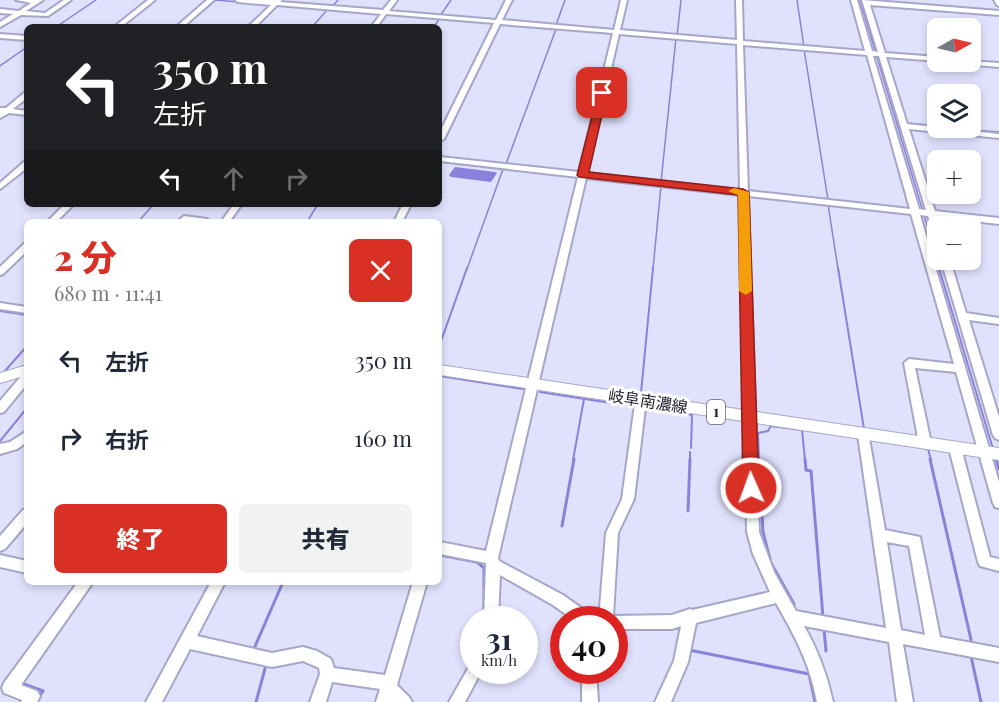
<!DOCTYPE html>
<html lang="ja">
<head>
<meta charset="utf-8">
<style>
  :root { --surface:#fff; --page:#f2f2f3; --text:#1f2937; --muted:#747a83; --accent:#d93025 }
  body { margin:0; font-family:"Playfair Display","Noto Sans JP",serif; background:var(--page); color:var(--text); height:100vh; display:flex; flex-direction:column; font-size:22px; white-space:nowrap }
  * { box-sizing:border-box; margin:0 }
  p { font-size:20px; color:var(--muted) }
  .icon { flex:none; width:33px; height:33px; fill:none; stroke:currentColor; stroke-width:2; stroke-linecap:round; stroke-linejoin:round }
  .map { position:relative; flex:1; overflow:hidden }
  .sheet { position:absolute; left:24px; top:219px; width:418px; height:366px; display:flex; flex-direction:column; background:var(--surface); border-radius:9px; box-shadow:0 3px 9px #0003 }
  .sheet>* { flex:none }
  .top-card { position:absolute; left:24px; top:24px; width:418px; height:183px; border-radius:9px; box-shadow:0 3px 9px #0003; background:#202124; color:#fff; overflow:hidden }
  .needle { width:39px; rotate:82deg }
  .controls { position:absolute; left:927px; top:18px; display:grid; gap:12px }
  .controls a { display:grid; place-items:center; width:54px; height:54px; border-radius:9px; background:var(--surface); box-shadow:0 3px 9px #0003; font-size:30px }
  .speed { position:absolute; left:460px; top:606px; display:flex; gap:12px; font-size:30px; font-weight:700; text-align:center }
  .speed>* { display:grid; place-content:center; width:78px; height:78px; border-radius:50%; background:var(--surface); box-shadow:0 3px 9px #0003; line-height:1 }
  .speed small { font-size:15px; font-weight:400 }
  .speed .limit { border:9px solid #d22; background:#fff; color:#111 }
  .pin { position:absolute; display:grid; place-items:center; width:51px; height:51px; color:#fff; margin:-26px; border-radius:12px; box-shadow:0 3px 9px #0006 }
  .me { position:absolute; width:66px; margin:-33px; rotate:358deg; stroke-linejoin:round; filter:drop-shadow(0 0 4px #0008) }
  .turn { display:flex; align-items:center; gap:21px; height:126px; padding:0 30px; font-size:27px }
  .turn .icon { width:78px; height:78px; stroke-width:2.5 }
  .turn b { display:block; font-size:42px; line-height:51px }
  .lanes { display:flex; align-items:center; height:57px; padding:0 30px; background:#0003; justify-content:center; gap:30px; direction:ltr }
  .lanes .off { opacity:.35 }
  .round { display:grid; place-items:center; flex:none; width:63px; height:63px; border-radius:9px; background:var(--page) }
  .overview { display:flex; align-items:center; justify-content:space-between; height:102px; padding:0 30px }
  h1 { font-size:36px; font-weight:800; line-height:45px; color:var(--accent) }
  .primary-button { display:flex; gap:12px; margin-top:auto; padding:12px 30px }
  .primary-button a { flex:1; height:69px; border-radius:9px; background:var(--accent); color:#fff; font-size:24px; font-weight:800; line-height:69px; text-align:center }
  .primary-button a+a { background:var(--page); color:var(--text) }
  ul { padding:0; list-style:none }
  li { display:flex; align-items:center; gap:18px; height:78px; padding:0 30px }
  li div { flex:1 }
  li b { display:block; font-size:22px }
  li em { font-style:normal }
  .map>svg:first-child { display:block }
  .water { fill:#8882da }
  .lines { fill:none; stroke-linecap:round; stroke-linejoin:round }
  .stream-far2 { stroke:#8882da; stroke-width:1.5 }
  .stream-far1 { stroke:#8882da; stroke-width:2 }
  .stream { stroke:#8882da; stroke-width:3 }
  .minor-casing { stroke:#a6a6c8; stroke-width:4 }
  .major-casing { stroke:#a6a6c8; stroke-width:2 }
  .minor { fill:#fff; fill-rule:evenodd }
  .major { fill:#fff; fill-rule:evenodd }
  .route { fill:#d93025; stroke:#8d1f18; stroke-width:1.5 }
  .slow { fill:#f59e0b }
  .labels { text-anchor:middle; stroke-width:6; stroke-linejoin:round; paint-order:stroke }
  .shield { fill:#fff; stroke:#64646d; stroke-width:1.5 }
  .shield-label { font-size:15px; font-weight:bold; fill:#21212e }
  .street-label { font-size:16px; fill:#21212e; stroke:#fff }
</style>
</head>
<body>
<div class="map">
<svg width="999" height="702" viewBox="0 0 999 702">
  <rect width="100%" height="100%" fill="#e0e1fd"/>
  <path class="water" d="M455 167 495 172 497 173 491 182 451 177 449 175Z"/>
  <g class="lines">
    <path class="stream-far2" d="M215 0 239 2
      M797 0 804 47
      M860 0 940 269
      M332 7 338 0
      M385 14 495 23
      M440 16 451 0
      M556 25 565 0
      M528 26 614 34
      M56 27 96 0
      M184 27 216 0
      M312 27 328 9
      M434 27 439 19
      M677 36 681 0
      M804 49 828 200
      M0 66 27 47
      M8 113 27 115
      M896 122 938 126
      M950 128 999 132
      M440 162 570 176
      M506 164 556 29
      M661 182 676 38
      M0 183 9 175
      M632 183 737 195
      M750 196 829 205
      M828 204 838 269
      M138 222 154 204
      M307 222 318 204
      M467 269 503 169
      M653 269 661 186"/>
    <path class="stream-far1" d="M838 268 864 429
      M939 268 993 449
      M0 311 27 315
      M440 344 467 268
      M4 372 27 346
      M440 376 523 389
      M540 392 624 405
      M641 393 653 268
      M647 408 660 410
      M681 413 692 415 691 448
      M0 441 27 408
      M928 449 931 460
      M996 458 997 460
      M573 460 584 399
      M690 460V452
      M759 460 758 433 768 431 771 426 802 430 805 460"/>
    <path class="stream" d="M759 459 763 532 771 563 794 604
      M805 459 806 470 811 471 823 617
      M930 459 972 644
      M996 459 999 469
      M688 511 690 459
      M562 526 574 459
      M13 540 27 524
      M440 555 477 562 484 568V615
      M824 629 826 651
      M689 650 809 674 815 702
      M253 651 283 582
      M971 656 981 702
      M21 683 43 691 35 702
      M256 702 266 665"/>
    <defs>
      <path id="minor" d="M16 0H43L26 11 45 13 64 0H71L48 16 21 15 0 27V22L13 14 0 13V9L19 11 31 3Z
        M148 0H155L121 27H114Z
        M207 0H214L183 27H176Z
        M235 0H282L280 2 383 10 391 0H397L389 11 496 20 506 0H512L502 20 614 30 621 0H627L620 30 737 40 736 0H742L743 41 865 51 851 0H857L872 51 878 52 862 0 999 11V15L870 5 885 53 938 57V61L886 57 907 124 999 134V138L909 129 935 211 999 218V224L937 217 940 226H938V238L934 235 928 216 920 215 999 482V508L995 507 993 503 956 372 915 368 931 443 929 446 925 448 921 446 919 443 904 363 909 359 954 364 911 214 748 196 759 532 774 572 796 611 886 628 858 435 860 432 864 430 868 432 885 530 920 537 940 637 999 648V662L903 644 913 702H897L889 642 804 626C818 650 827 675 833 702H817C810 664 795 636 776 603L696 623 688 662 671 702H655L674 661 681 626 672 629H615V620H599L606 533 622 499 636 397H644L646 400 634 499 618 533 613 616 672 615 690 609 692 610 770 592 753 554 747 532 740 195 586 178 498 558 499 561 563 595 591 615 593 620H574L553 605 500 575 498 620H484L486 563 440 554V542L486 551 578 177 440 161V157L579 172 613 33 500 24 444 139 440 141V132L494 23 386 14 377 27H371L381 14 277 5 255 27H248L271 5 238 2ZM619 34 737 44 740 190 587 173ZM743 45 867 55 910 209 748 191ZM873 56H879L926 210 919 209ZM887 542 909 546 925 635 901 630Z
        M994 0H999V6L997 5Z
        M0 34 27 36V40L0 38Z
        M970 61 999 63V67L963 64 960 62Z
        M24 93H27V98L13 109 27 111V115L9 113 0 118V108H6Z
        M24 162H27V168L0 189V183Z
        M65 204H74L56 222H47Z
        M234 204H242L229 222H221Z
        M403 204H411L402 222H394Z
        M184 216 207 219 211 222H177Z
        M27 243V251L3 274 0 275V267L24 244Z
        M941 260H950L966 313 999 318V324L969 320 999 417V440L995 438 993 435Z
        M0 303 27 307V313L0 309Z
        M27 373V384L4 412 0 413V401L23 374Z
        M27 431V442L17 449 0 454V444L10 442Z
        M955 443 959 445 961 448 990 557 999 559V571L980 566 978 562 949 448 951 445Z
        M27 509V523L5 549 0 551V536L23 510Z
        M0 555 27 561V573L0 567Z
        M78 582H93L21 685 37 691 40 696 37 702H21L22 700 4 693 2 688 4 683Z
        M211 582H225L197 636 272 653 303 647 317 651 331 659 334 668 385 675 413 582H427L397 685 409 697 412 702H376L380 689 332 682 326 702H310L320 674 319 668 303 661 272 667 190 649 162 702H146Z
        M474 663V670H482L465 702H449L470 665Z
        M582 670H596L598 702H582Z"/>
      <path id="major" d="M27 365V375L0 383V373Z
        M440 365 999 448V460L440 375Z"/>
    </defs>
    <use href="#minor" class="minor-casing"/>
    <use href="#major" class="major-casing"/>
    <use href="#minor" class="minor"/>
    <use href="#major" class="major"/>
  </g>
  <path class="route" d="M602 90 607 93 589 172 743 189 749 192 759 488 757 492 751 494 745 492 743 488 738 195 579 177 577 175 598 93Z"/>
  <path class="slow" d="M734 188 749 192 752 291 746 295 739 291 738 195 728 191Z"/>
  <g class="labels">
    <rect class="shield" x="707" y="400" width="18" height="24" rx="4.5"/>
    <g class="shield-label">
      <text x="716" y="417">1</text>
    </g>
    <g class="street-label">
      <text transform="translate(648 401) rotate(9)" y="6">岐阜南濃線</text>
    </g>
  </g>
</svg>
<div class="controls">
<a><svg class="needle" viewBox="-14 -14 28 28"><path d="M0-13l5 13h-10z" fill="#e53935"/><path d="M0 13l5-13h-10z" fill="#747a83"/></svg></a>
<a><svg class="icon" aria-label="layers" viewBox="0 0 24 24"><path d="M12 4l9 5-9 5-9-5zM3 14l9 5 9-5"/></svg></a>
<a>+</a>
<a>−</a>
</div>
<div class="speed"><div>31<small>km/h</small></div><div class="limit">40</div></div>
<div class="pin" style="left:602px;top:93px;background:#d93025"><svg class="icon" aria-label="arrive" viewBox="0 0 24 24"><path d="M6 21V4h12l-3 4 3 4H6"/></svg></div>
<svg class="me" style="left:751px;top:488px" viewBox="-20 -20 40 40"><circle r="17" fill="#d93025" stroke="#fff" stroke-width="3"/><path d="M0-11L8 9 0 5-8 9z" fill="#fff"/></svg>
<div class="top-card">
<div class="turn"><svg class="icon" aria-label="left" viewBox="0 0 24 24"><path d="M17 20v-9H6M10 6l-5 5 5 5"/></svg><div><b>350 m</b>左折</div></div>
<div class="lanes"><svg class="icon" aria-label="left" viewBox="0 0 24 24"><path d="M17 20v-9H6M10 6l-5 5 5 5"/></svg><svg class="icon off" aria-label="ahead" viewBox="0 0 24 24"><path d="M12 20V5M6 11l6-6 6 6"/></svg><svg class="icon off" aria-label="right" viewBox="0 0 24 24"><path d="M7 20v-9h11M14 6l5 5-5 5"/></svg></div>
</div>
<section class="sheet">
<div class="overview"><div><h1>2 分</h1><p>680 m · 11:41</p></div><a class="round" style="background:#d93025;color:#fff"><svg class="icon" aria-label="close" viewBox="0 0 24 24"><path d="M6 6l12 12M18 6L6 18"/></svg></a></div>
<ul>
<li><svg class="icon" aria-label="left" viewBox="0 0 24 24"><path d="M17 20v-9H6M10 6l-5 5 5 5"/></svg><div><b>左折</b></div><em>350 m</em></li>
<li><svg class="icon" aria-label="right" viewBox="0 0 24 24"><path d="M7 20v-9h11M14 6l5 5-5 5"/></svg><div><b>右折</b></div><em>160 m</em></li>
</ul>
<div class="primary-button"><a>終了</a><a>共有</a></div>
</section>
</div>
</body>
</html>
